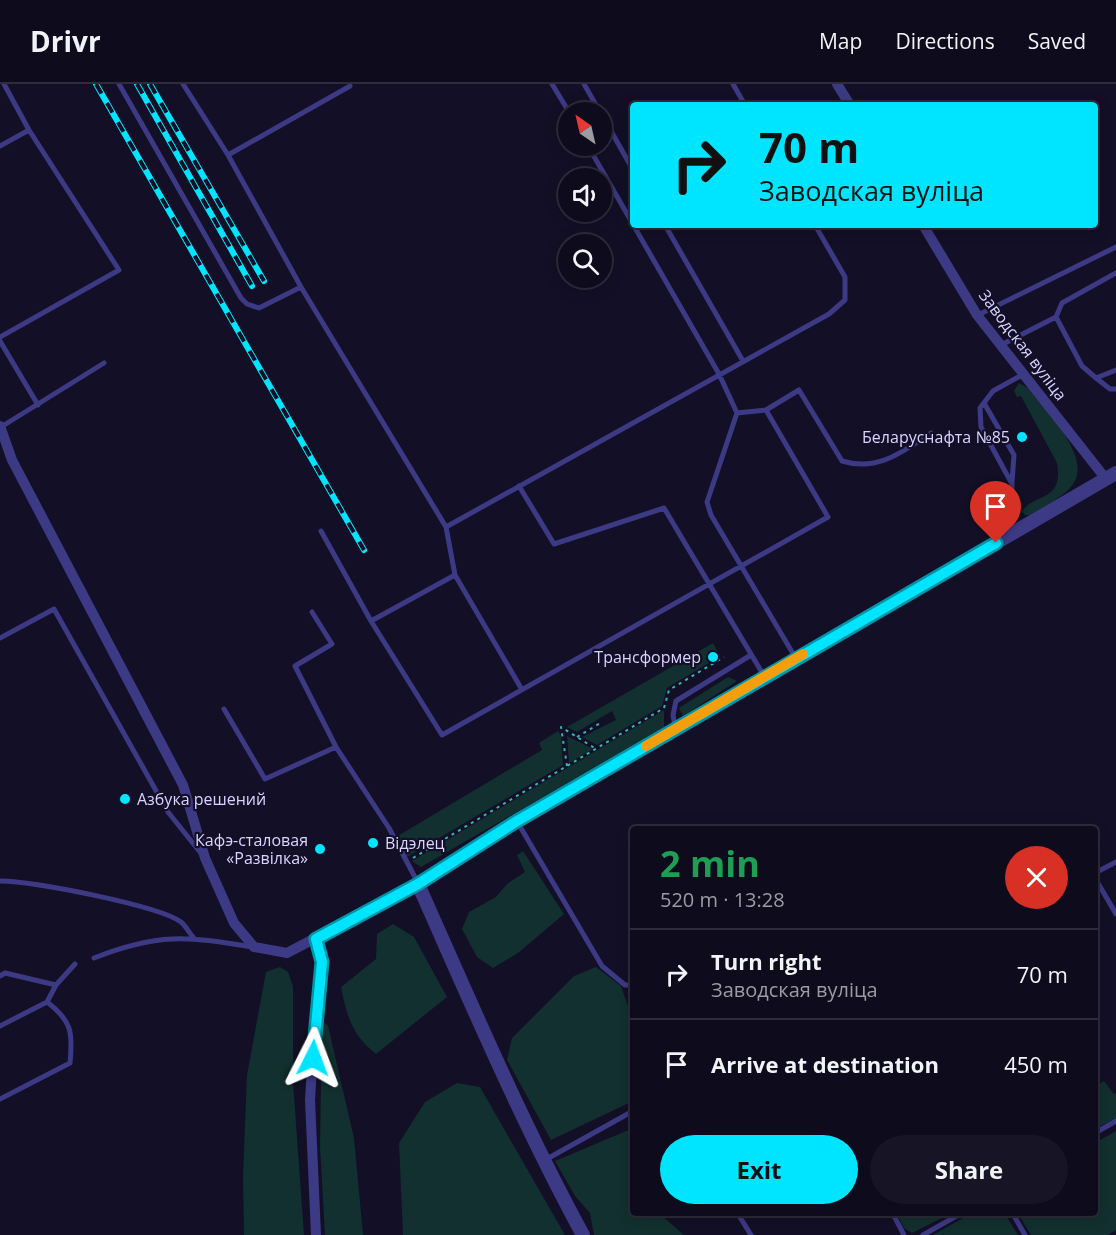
<!DOCTYPE html>
<html lang="en">
<head>
<meta charset="utf-8">
<style>
  :root { --surface:#0e0b1c; --page:#171425; --text:#f1f3f6; --muted:#9b9ba3; --line:#2e2b3b; --accent:#00e5ff }
  body { margin:0; font-family:"Open Sans",sans-serif; background:var(--page); color:var(--text); height:100vh; display:flex; flex-direction:column; font-size:22px; white-space:nowrap }
  * { box-sizing:border-box; margin:0 }
  p { font-size:20px; color:var(--muted) }
  .icon { flex:none; width:33px; height:33px; fill:none; stroke:currentColor; stroke-width:2; stroke-linecap:round; stroke-linejoin:round }
  .map { position:relative; flex:1; overflow:hidden }
  .details { position:absolute; left:630px; top:742px; width:468px; height:390px; display:flex; flex-direction:column; background:var(--surface); border-radius:6px; box-shadow:0 3px 15px #0003,0 0 0 2px var(--line) }
  .details>* { flex:none }
  .guide { position:absolute; left:630px; top:18px; width:468px; height:126px; border-radius:6px; box-shadow:0 3px 15px #0003,0 0 0 2px var(--line); background:#00e5ff; color:#111; overflow:hidden }
  .needle { width:39px; rotate:326deg }
  .controls { position:absolute; left:558px; top:18px; display:grid; gap:12px }
  .controls a { display:grid; place-items:center; width:54px; height:54px; border-radius:50%; background:var(--surface); box-shadow:0 3px 15px #0003,0 0 0 2px var(--line); font-size:30px }
  .pin { position:absolute; display:grid; place-items:center; width:51px; height:51px; color:#fff; margin:-62px -26px; border-radius:50% 50% 50% 0; rotate:-45deg; box-shadow:0 0 6px #0007 }
  .pin .icon { rotate:45deg }
  .me { position:absolute; width:66px; margin:-33px; rotate:3deg; stroke-linejoin:round; filter:drop-shadow(0 0 4px #0008) }
  .turn { display:flex; align-items:center; gap:21px; height:126px; padding:0 30px; font-size:27px }
  .turn .icon { width:78px; height:78px; stroke-width:2.5 }
  .turn b { display:block; font-size:42px; line-height:51px }
  .round { display:grid; place-items:center; flex:none; width:63px; height:63px; border-radius:32px; background:var(--page) }
  .headline { display:flex; align-items:center; justify-content:space-between; height:102px; padding:0 30px }
  h1 { font-size:36px; font-weight:700; line-height:45px; color:#1e9e55 }
  .button { display:flex; gap:12px; margin-top:auto; padding:12px 30px }
  .button a { flex:1; height:69px; border-radius:36px; background:var(--accent); color:#111; font-size:24px; font-weight:700; line-height:69px; text-align:center }
  .button a+a { background:var(--page); color:var(--text) }
  ul { padding:0; list-style:none }
  li { display:flex; align-items:center; gap:18px; height:90px; padding:0 30px; border-top:2px solid var(--line) }
  li div { flex:1 }
  li b { display:block; font-size:22px }
  li em { font-style:normal }
  header { display:flex; align-items:center; gap:36px; box-sizing:border-box; height:84px; padding:0 30px; background:var(--surface); border-bottom:2px solid var(--line) }
  header strong { font-size:28px }
  nav { display:flex; gap:33px; margin-inline-start:auto; font-size:21px }
  .map>svg:first-child { display:block }
  .green { fill:#12302f }
  .lines { fill:none; stroke-linecap:round; stroke-linejoin:round }
  .path { stroke:#2fb8b0; stroke-width:2; stroke-dasharray:3 4.5; stroke-linecap:butt }
  .service { stroke:#3d3a85; stroke-width:5 }
  .minor { stroke:#3d3a85; stroke-width:10 }
  .tertiary { stroke:#3d3a85; stroke-width:14 }
  .rail-casing { stroke:#00e5ff; stroke-width:6 }
  .rail { stroke:#130f26; stroke-width:4; stroke-dasharray:11; stroke-linecap:butt }
  .route-casing { stroke:#0095a6; stroke-width:15 }
  .route { stroke:#00e5ff; stroke-width:10 }
  .slow { stroke:#f59e0b; stroke-width:10 }
  .poi-dot { fill:#00e5ff; stroke:#130f26; stroke-width:2 }
  .labels { text-anchor:middle; stroke-width:4.5; stroke-linejoin:round; paint-order:stroke }
  .street-label { font-size:16px; fill:#d9d4ff; stroke:#130f26 }
  .poi-label { font-size:16px; fill:#d9d4ff; stroke:#130f26; text-anchor:end }
</style>
</head>
<body>
<header>
<strong>Drivr</strong>
<nav><a>Map</a><a>Directions</a><a>Saved</a></nav>
</header>
<div class="map">
<svg width="1116" height="1151" viewBox="0 0 1116 1151">
  <rect width="100%" height="100%" fill="#130f26"/>
  <path class="green" d="M1019 299 1028 304C1046 328 1098 377 1069 405 1058 416 1043 423 1030 431H1025L1022 427C1035 409 1064 418 1057 379L1021 312 1017 313 1014 307Z
    M713 559 720 572 667 604 662 622 597 661 582 653 616 636 612 627 577 648 567 643Z
    M728 593 737 597 683 632 679 624Z
    M664 626V643L421 783 412 777Z
    M558 647 561 652 563 681 407 773 396 753 542 666 539 659Z
    M567 652 593 665 569 679Z
    M523 767 564 830 518 869 493 884 477 873 462 845 469 828 496 813 507 800 525 788 517 771Z
    M393 840 414 853 447 913 376 970C352 951 347 933 341 903L376 875 377 850Z
    M280 883 288 888 293 902V998L304 1151H244L243 1092 247 991 266 888Z
    M596 883 621 902 633 937V1017L551 1056 507 976 512 954 574 892Z
    M322 936 328 942 354 1054 363 1151H325L320 1063Z
    M1104 997 1114 1010 1116 1009V1034L1095 1045V1003Z
    M457 999 480 1003 565 1151H403L399 1059 425 1018Z
    M631 1045 633 1130H660L684 1151H594L590 1129 575 1112 555 1077Z
    M1116 1047V1146L1108 1151H1031L1018 1130H1095V1059Z
    M897 1130H950L912 1149 904 1144Z
    M970 1130H1005L1018 1151H933Z"/>
  <g class="lines">
    <path class="path" d="M577 653 602 638
      M567 682 561 643 596 665
      M413 774 664 624 669 606 724 573"/>
    <path class="service" d="M119 0 241 214 247 220 259 224 301 203
      M183 0 228 71 301 203 446 443 455 491 521 604
      M552 0 569 28
      M584 0 600 28
      M733 0 745 21
      M602 31 633 86
      M0 62 29 46
      M588 62 719 290 737 329 707 418 711 431 795 573
      M228 71 350 2
      M665 141 743 277
      M978 231 1116 163
      M1056 233 1062 219 1116 189
      M0 253 119 186 29 46 4 0
      M0 257 38 321
      M1001 261 1056 233 1082 282 1096 294 1116 286
      M1096 294 1110 305H1116
      M984 319 1014 371 1012 398
      M766 326 799 306 842 377C878 388 902 368 931 349
      M1 343 104 279
      M519 402 554 460 664 424 764 592
      M446 443 829 230 845 216V193L815 141
      M321 447 371 537
      M1011 449 1012 400 981 343 980 324 993 307 1022 291
      M455 491 371 537 442 651 828 433 766 326 737 329
      M312 528 332 560 295 582 336 663 389 744 418 799
      M0 554 54 525 168 728 200 768
      M224 625 265 695 336 663
      M675 643 673 631 676 617 751 571
      M518 739 602 882 625 901H633
      M1095 789 1116 778
      M1095 794 1116 830
      M0 797C29 796 160 822 181 838 186 842 189 849 193 853
      M94 874C158 849 186 852 252 863
      M0 892 5 889 56 901
      M0 942 47 918 56 901 75 880
      M0 1015 70 979C73 949 72 937 47 918
      M1095 1049 1116 1037
      M545 1076 633 1027
      M738 1130 751 1151
      M893 1130 904 1151
      M1013 1130 1025 1151
      M923 1151 960 1130"/>
    <path class="minor" d="M837 0 850 21
      M923 141 977 231 1106 395
      M0 342 12 376 183 701 205 774 234 839 254 863 287 869 418 800
      M316 855 322 878 315 932 310 1016 316 1151"/>
    <path class="tertiary" d="M583 1151C521 1037 471 919 418 800L517 737 1116 389"/>
    <defs>
      <path id="rail" d="M96 0 364 466
        M137 0 252 202
        M150 0 264 197"/>
    </defs>
    <use href="#rail" class="rail-casing"/>
    <use href="#rail" class="rail"/>
  </g>
  <g class="lines">
    <defs>
      <path id="route" d="M313 974 322 878 316 855 418 800 517 737 996 459"/>
    </defs>
    <use href="#route" class="route-casing"/>
    <use href="#route" class="route"/>
    <path class="slow" d="M646 662 803 570"/>
  </g>
  <g class="poi-dot">
    <circle cx="1022" cy="353" r="6"/>
    <circle cx="713" cy="573" r="6"/>
    <circle cx="125" cy="715" r="6"/>
    <circle cx="373" cy="759" r="6"/>
    <circle cx="320" cy="765" r="6"/>
  </g>
  <g class="labels">
    <g class="street-label">
      <text transform="translate(1023 261) rotate(53)" y="6">Заводская вуліца</text>
    </g>
    <g class="poi-label">
      <text x="1010" y="359">Беларуснафта №85</text>
      <text x="701" y="579">Трансформер</text>
      <text x="137" y="721" text-anchor="start">Азбука решений</text>
      <text x="308" y="762">Кафэ-сталовая<tspan x="308" dy="18">«Развілка»</tspan></text>
      <text x="385" y="765" text-anchor="start">Відэлец</text>
    </g>
  </g>
</svg>
<div class="controls">
<a><svg class="needle" viewBox="-14 -14 28 28"><path d="M0-13l5 13h-10z" fill="#e53935"/><path d="M0 13l5-13h-10z" fill="#9b9ba3"/></svg></a>
<a><svg class="icon" aria-label="sound" viewBox="0 0 24 24"><path d="M4 9h4l5-4v14l-5-4H4zM17 9q2 3 0 6"/></svg></a>
<a><svg class="icon" aria-label="search" viewBox="0 0 24 24"><circle cx="10" cy="10" r="6"/><path d="M15 15l6 6"/></svg></a>
</div>
<div class="pin" style="left:996px;top:459px;background:#d93025"><svg class="icon" aria-label="arrive" viewBox="0 0 24 24"><path d="M6 21V4h12l-3 4 3 4H6"/></svg></div>
<svg class="me" style="left:313px;top:974px" viewBox="-20 -20 40 40"><path d="M0-17L14 15 0 8-14 15z" fill="#00e5ff" stroke="#fff" stroke-width="4"/></svg>
<div class="guide">
<div class="turn"><svg class="icon" aria-label="right" viewBox="0 0 24 24"><path d="M7 20v-9h11M14 6l5 5-5 5"/></svg><div><b>70 m</b>Заводская вуліца</div></div>
</div>
<section class="details">
<div class="headline"><div><h1>2 min</h1><p>520 m · 13:28</p></div><a class="round" style="background:#d93025;color:#fff"><svg class="icon" aria-label="close" viewBox="0 0 24 24"><path d="M6 6l12 12M18 6L6 18"/></svg></a></div>
<ul>
<li><svg class="icon" aria-label="right" viewBox="0 0 24 24"><path d="M7 20v-9h11M14 6l5 5-5 5"/></svg><div><b>Turn right</b><p>Заводская вуліца</p></div><em>70 m</em></li>
<li><svg class="icon" aria-label="arrive" viewBox="0 0 24 24"><path d="M6 21V4h12l-3 4 3 4H6"/></svg><div><b>Arrive at destination</b></div><em>450 m</em></li>
</ul>
<div class="button"><a>Exit</a><a>Share</a></div>
</section>
</div>
</body>
</html>
